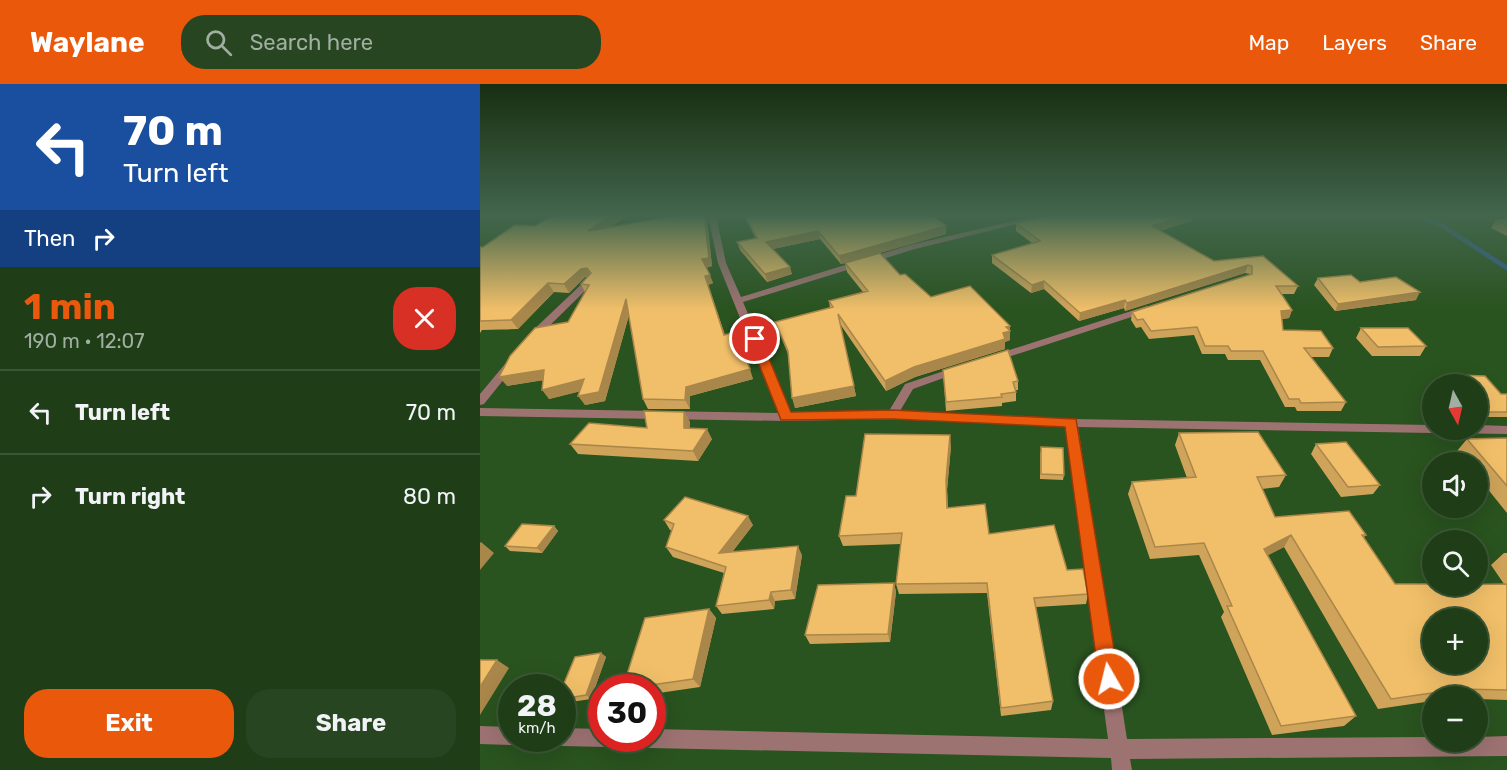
<!DOCTYPE html>
<html lang="en">
<head>
<meta charset="utf-8">
<style>
  :root { --surface:#1f3e17; --page:#274520; --text:#f1f3f6; --muted:#a1aea1; --line:#3c5736; --accent:#ea580c }
  body { margin:0; font-family:Rubik,sans-serif; background:var(--page); color:var(--text); height:100vh; display:flex; flex-direction:column; font-size:22px; white-space:nowrap }
  * { box-sizing:border-box; margin:0 }
  p { font-size:20px; color:var(--muted) }
  .icon { flex:none; width:33px; height:33px; fill:none; stroke:currentColor; stroke-width:2; stroke-linecap:round; stroke-linejoin:round }
  .map { position:relative; flex:1; overflow:hidden }
  .details { display:flex; flex-direction:column; background:var(--surface); width:480px }
  .details>* { flex:none }
  .banner { background:#1a4fa0; color:#fff; overflow:hidden }
  .needle { width:39px; rotate:172deg }
  .controls { position:absolute; left:942px; top:290px; display:grid; gap:12px }
  .controls a { display:grid; place-items:center; width:66px; height:66px; border-radius:50%; background:var(--surface); box-shadow:0 6px 24px #0002,0 0 0 2px var(--line); font-size:30px }
  .speed { position:absolute; left:18px; top:590px; display:flex; gap:12px; font-size:30px; font-weight:700; text-align:center }
  .speed>* { display:grid; place-content:center; width:78px; height:78px; border-radius:50%; background:var(--surface); box-shadow:0 6px 24px #0002,0 0 0 2px var(--line); line-height:1 }
  .speed small { font-size:15px; font-weight:400 }
  .speed .limit { border:9px solid #d22; background:#fff; color:#111 }
  .pin { position:absolute; display:grid; place-items:center; width:51px; height:51px; color:#fff; margin:-26px; border:3px solid #fff; border-radius:50%; box-shadow:0 2px 6px #0007 }
  .me { position:absolute; width:66px; margin:-33px; rotate:352deg; stroke-linejoin:round; filter:drop-shadow(0 0 4px #0008) }
  .turn { display:flex; align-items:center; gap:21px; height:126px; padding:0 24px; font-size:27px }
  .turn .icon { width:78px; height:78px; stroke-width:2.5 }
  .turn b { display:block; font-size:42px; line-height:51px }
  .then { display:flex; align-items:center; height:57px; padding:0 24px; background:#0003; gap:12px; font-size:22px }
  .round { display:grid; place-items:center; flex:none; width:63px; height:63px; border-radius:24px; background:var(--page) }
  .head { display:flex; align-items:center; justify-content:space-between; height:102px; padding:0 24px }
  h1 { font-size:36px; font-weight:700; line-height:45px; color:var(--accent) }
  .action { display:flex; gap:12px; margin-top:auto; padding:12px 24px }
  .action a { flex:1; height:69px; border-radius:24px; background:var(--accent); color:#fff; font-size:24px; font-weight:700; line-height:69px; text-align:center }
  .action a+a { background:var(--page); color:var(--text) }
  ul { padding:0; list-style:none }
  li { display:flex; align-items:center; gap:18px; height:84px; padding:0 24px; border-top:2px solid var(--line) }
  li div { flex:1 }
  li b { display:block; font-size:22px }
  li em { font-style:normal }
  header { display:flex; align-items:center; gap:36px; box-sizing:border-box; height:84px; padding:0 30px; background:var(--accent); color:#fff }
  header strong { font-size:28px }
  nav { display:flex; gap:33px; margin-inline-start:auto; font-size:21px }
  .search { width:420px; height:54px; background:var(--page); display:flex; align-items:center; gap:15px; box-sizing:border-box; padding:0 21px; border-radius:24px; color:var(--muted); font-size:22px }
  main { display:flex; flex:1; min-height:0 }
  .map>svg:first-child { display:block }
  .lines { fill:none; stroke-linecap:round; stroke-linejoin:round }
  .stream { stroke:#315b9e; stroke-width:4.5 }
  .street { fill:#9d7372; fill-rule:evenodd }
  .wall { fill:#cfa45a }
  .shaded-wall { fill:#a9864a }
  .building { fill:#f1bf69; stroke:#a9864a; stroke-width:1.5; fill-rule:evenodd }
  .route { fill:#ea580c; stroke:#983908; stroke-width:1.5 }
</style>
</head>
<body>
<header>
<strong>Waylane</strong>
<div class="search"><svg class="icon" aria-label="search" viewBox="0 0 24 24"><circle cx="10" cy="10" r="6"/><path d="M15 15l6 6"/></svg>Search here</div>
<nav><a>Map</a><a>Layers</a><a>Share</a></nav>
</header>
<main>
<section class="details">
<div class="banner">
<div class="turn"><svg class="icon" aria-label="left" viewBox="0 0 24 24"><path d="M17 20v-9H6M10 6l-5 5 5 5"/></svg><div><b>70 m</b>Turn left</div></div>
<div class="then">Then<svg class="icon" aria-label="right" viewBox="0 0 24 24"><path d="M7 20v-9h11M14 6l5 5-5 5"/></svg></div>
</div>
<div class="head"><div><h1>1 min</h1><p>190 m · 12:07</p></div><a class="round" style="background:#d93025;color:#fff"><svg class="icon" aria-label="close" viewBox="0 0 24 24"><path d="M6 6l12 12M18 6L6 18"/></svg></a></div>
<ul>
<li><svg class="icon" aria-label="left" viewBox="0 0 24 24"><path d="M17 20v-9H6M10 6l-5 5 5 5"/></svg><div><b>Turn left</b></div><em>70 m</em></li>
<li><svg class="icon" aria-label="right" viewBox="0 0 24 24"><path d="M7 20v-9h11M14 6l5 5-5 5"/></svg><div><b>Turn right</b></div><em>80 m</em></li>
</ul>
<div class="action"><a>Exit</a><a>Share</a></div>
</section>
<div class="map">
<svg width="1027" height="686" viewBox="0 0 1027 686">
  <rect width="100%" height="100%" fill="#29531f"/>
  <g class="lines">
    <path class="stream" d="M924 130 958 139 1027 184"/>
    <path class="street" d="M9 130 0 136 1 130Z
      M230 130H238L237 136 246 179 261 213 430 161 564 130H578L435 165 263 218 310 329 409 327 425 300 479 282 483 283 484 285 483 287 433 305 420 327 591 335 952 341V345H998V341L1027 342V350L964 349 958 345 952 349 598 343 647 655 952 653V657H998V653L1027 652V672L650 675 652 686H632L631 674 82 662 75 660 73 654H82V644L122 645V654H172V645L628 655 586 343 412 335 306 337 0 332V324L298 329 238 179 229 136Z
      M110 194 114 197 113 199 57 254H49V250L107 195Z
      M667 222 670 223V227L519 276 515 277 510 274 511 272Z
      M29 279 33 280 34 282 33 284 4 320 0 321V310L25 280Z
      M0 642 32 643V654H41L39 659 32 661 0 660Z"/>
  </g>
  <path class="wall" d="M150 130 131 143 205 130H225L227 135 232 182 226 184 233 199 228 201 245 251 256 260 273 295 210 312V325H168L163 315 149 231 125 317 105 321 100 307 69 315 63 296 27 302 88 238 105 208 101 200 108 193H105L89 209 74 208 38 245 2 246 0 249V163H3L55 142Z
    M263 130H457L453 132 466 150 361 180 340 155 293 165 312 190 287 198 260 166 257 158 276 155Z
    M1027 135V152L1011 144 1016 136Z
    M711 137 680 147 734 177 783 172 818 202 814 210H801L812 226 809 234 802 235 803 246 853 264 849 273H830L866 318 861 327H817L815 323H805L780 276H748L745 270H722L714 251 669 255 661 243 656 244 651 236 652 228 770 191V190L765 189 645 227 644 224 599 237 564 205 551 209 512 179V171L552 159 536 147V139Z
    M365 179 420 191 451 213 530 242V256L525 258V265L435 293 406 307 360 240 376 312 315 324 308 270 295 238 350 224 349 217 383 208 367 188Z
    M838 194 880 198 936 216 855 227 834 201Z
    M881 244 946 262 940 272H892L876 254Z
    M463 286 538 297V306H536V317L522 319V322L466 327Z
    M977 291 1021 310H1027V333H1004L998 325V300H977L973 296Z
    M204 328 210 338 209 344 232 355 218 377 98 370 90 360 167 344Z
    M699 349 806 391 799 403 782 405 795 433 886 451 883 454 915 500H1024L1011 481 1024 469H1027V616L998 615V612H952V617L898 625 804 463 788 471 876 632 864 642 792 651 741 533 744 528 719 471 670 475 648 410 652 398 707 394 695 361Z
    M1027 354V429L998 393V378H986L977 367 987 355Z
    M836 360 900 401 893 410 861 413 831 370Z
    M471 362 467 406 468 424 509 450 587 486 608 510 606 520 556 523 573 617 571 626 521 632 507 509 419 510 416 500 421 460 363 462 359 452 376 412Z
    M560 368 584 391 583 396 560 395Z
    M184 436 273 441 253 467 322 471 315 515 295 517 294 525 242 530 236 522 244 489 193 473 186 463 192 446H190Z
    M74 442 78 447 62 469 30 467 25 462Z
    M414 499 416 508 410 558 330 560 325 551Z
    M229 525 236 534 220 603 172 610V603H143Z
    M121 569 126 573 111 615 84 619H82V604Z"/>
  <path class="shaded-wall" d="M134 130H150L113 155 108 147Z
    M224 130 227 135 232 182 225 184 222 175Z
    M710 130H713L711 137 670 150 672 142Z
    M466 142V150L361 180 359 172Z
    M338 147 340 155 288 166 286 158Z
    M768 181 765 189 645 227 647 219Z
    M310 183 312 190 287 198 285 190Z
    M107 184 111 192 105 193 89 209 84 200 101 185Z
    M230 191 233 199 228 201 248 261 225 192Z
    M564 197V205L551 209 552 201Z
    M68 199 74 208 38 245 31 236Z
    M940 208 936 216 855 227 858 220Z
    M146 215 151 224 125 317 105 321 98 312Z
    M645 216 644 224 599 237 600 229Z
    M812 226 809 234 798 236 801 227Z
    M358 230 376 312 315 324 312 314Z
    M530 242V256L525 258V265L435 293 406 307 405 297 434 283 523 249 526 243Z
    M270 285 273 295 210 312V325L205 316 206 303Z
    M64 286 71 295 27 302 19 293Z
    M104 295 110 305 69 315 62 306Z
    M204 328 210 338 209 353 204 344Z
    M227 345 232 355 218 377 213 367Z
    M470 351 471 362 467 406 468 434 466 396Z
    M268 432 273 441 244 478 239 469Z
    M74 442 78 447 62 469 57 464Z
    M811 451 804 463 777 477 784 465Z
    M1 458 14 469 0 486V459Z
    M318 462 322 471 315 515 311 506Z
    M414 499 416 508 410 558 408 550Z
    M291 508 295 517 294 525 289 516Z
    M229 525 236 534 220 603 213 595Z
    M121 569 126 573 111 615 106 611Z
    M17 576 29 584 0 631V603Z"/>
  <path class="building" d="M75 130H134L108 147 205 130H224L229 174 222 175 230 191 225 192 244 251 252 249 255 260 260 259 270 285 206 303 205 316 163 315 146 215 119 308 98 312 104 295 62 306 64 286 19 293 30 272 55 244 88 238 109 201 101 200 111 189 107 184 101 185 84 200 68 199 31 236 0 237V163H3L35 141 55 142Z
    M264 130H451L466 142 359 172 338 147 286 158 310 183 285 190 257 158 277 154Z
    M574 130H710L672 142 734 177 783 172 818 202H796L812 226 801 227 803 246 841 247 853 264H824L866 318 821 319 819 315H809L783 267H751L748 262H725L717 243 671 247 663 235 657 236 652 228 772 190V182L768 181 647 219 645 216 600 229 564 197 552 201 512 171 560 157 536 139Z
    M1027 135V141L1016 136Z
    M400 169 420 191 425 190 451 213 490 202 530 242 526 243 530 247 523 249 525 255 434 283 405 297 358 230 374 302 312 314 308 267 295 238 353 223 349 217 388 207 365 179Z
    M871 191 880 198 916 193 940 208 858 220 838 194Z
    M881 244H928L946 262 898 263Z
    M528 266 538 297 533 298 536 308 521 310 522 313 466 318 463 286Z
    M977 291 1005 292 1021 310H1027V328H1008L998 315V300H985Z
    M164 327 204 328V344L227 345 213 367 90 360 109 339 167 344Z
    M778 348 806 391 777 393 795 433 869 427 886 451H882L915 500H952V501L1027 500V606L979 605 911 615 811 451 784 465 876 632 801 642 747 522H752L724 459 675 463 652 398 716 393 699 349ZM952 534H998V579H952Z
    M385 350 470 351 466 396 467 424 505 420 509 450 574 441 587 486 603 485 608 510 554 514 573 617 521 624 507 499 416 500 422 449 359 452 366 412H376Z
    M1027 354V402L987 355Z
    M866 358 900 401 868 403 836 360Z
    M561 363 583 364 584 391 561 390Z
    M205 413 268 432 239 469 318 462 311 506 291 508 289 516 236 522 246 483 186 463 194 440 184 436Z
    M42 440 74 442 57 464 25 462Z
    M414 499 408 550 325 551 338 501Z
    M229 525 213 595 157 603H143L165 534Z
    M121 569 106 611 82 615V604L95 573Z
    M0 576H17L0 603Z"/>
  <linearGradient id="sky" x2="0" y2="1"><stop stop-color="#172e11"/><stop offset="0.58" stop-color="#43664d"/><stop offset="1" stop-color="#43664d" stop-opacity="0"/></linearGradient>
  <rect width="1027" height="226" fill="url(#sky)"/>
  <path class="route" d="M275 252 281 255 311 328 412 326 596 335 639 595 636 602 629 605 622 602 619 595 585 343 412 335 301 336 269 255Z"/>
</svg>
<div class="controls">
<a><svg class="needle" viewBox="-14 -14 28 28"><path d="M0-13l5 13h-10z" fill="#e53935"/><path d="M0 13l5-13h-10z" fill="#a1aea1"/></svg></a>
<a><svg class="icon" aria-label="sound" viewBox="0 0 24 24"><path d="M4 9h4l5-4v14l-5-4H4zM17 9q2 3 0 6"/></svg></a>
<a><svg class="icon" aria-label="search" viewBox="0 0 24 24"><circle cx="10" cy="10" r="6"/><path d="M15 15l6 6"/></svg></a>
<a>+</a>
<a>−</a>
</div>
<div class="speed"><div>28<small>km/h</small></div><div class="limit">30</div></div>
<div class="pin" style="left:275px;top:255px;background:#d93025"><svg class="icon" aria-label="arrive" viewBox="0 0 24 24"><path d="M6 21V4h12l-3 4 3 4H6"/></svg></div>
<svg class="me" style="left:629px;top:595px" viewBox="-20 -20 40 40"><circle r="17" fill="#ea580c" stroke="#fff" stroke-width="3"/><path d="M0-11L8 9 0 5-8 9z" fill="#fff"/></svg>
</div>
</main>
</body>
</html>
